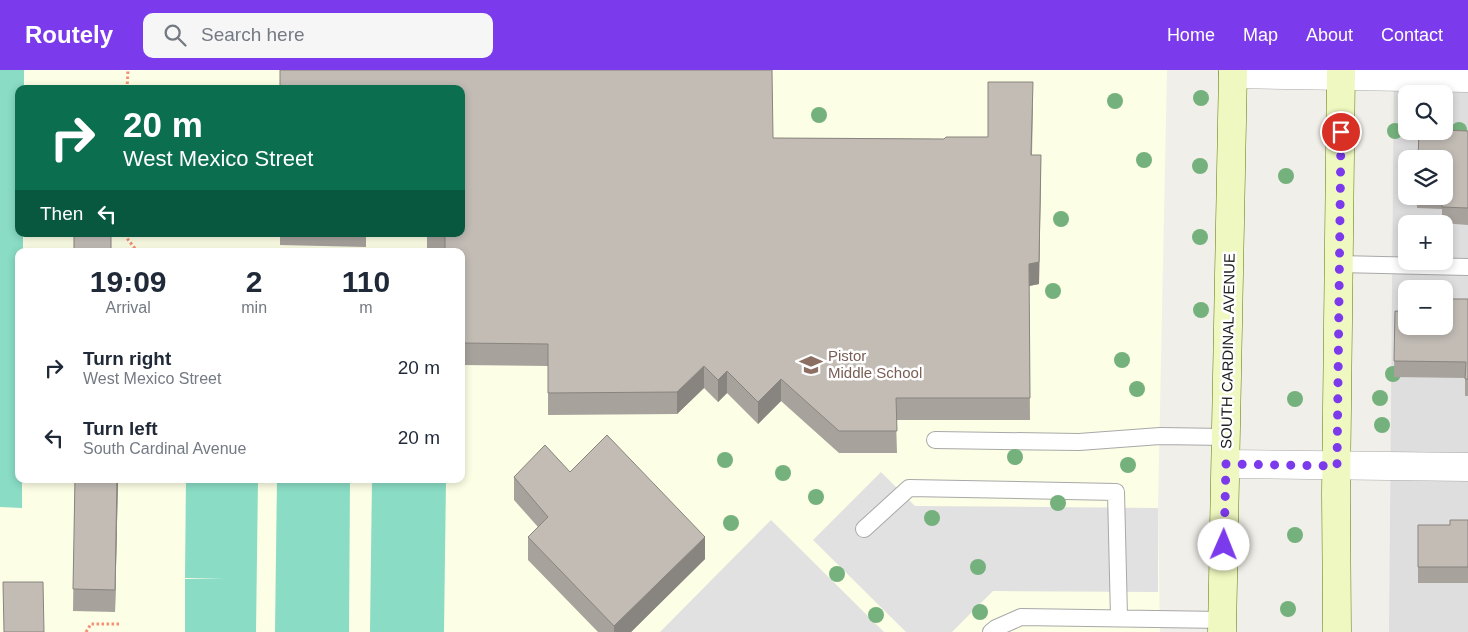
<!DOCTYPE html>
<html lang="en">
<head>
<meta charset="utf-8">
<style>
  :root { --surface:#fff; --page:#f6f6f7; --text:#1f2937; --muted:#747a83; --accent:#7c3aed }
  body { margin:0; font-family:Helvetica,sans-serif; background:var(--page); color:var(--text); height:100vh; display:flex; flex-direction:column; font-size:19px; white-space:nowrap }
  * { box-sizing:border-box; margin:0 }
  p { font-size:16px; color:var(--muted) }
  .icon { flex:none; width:28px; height:28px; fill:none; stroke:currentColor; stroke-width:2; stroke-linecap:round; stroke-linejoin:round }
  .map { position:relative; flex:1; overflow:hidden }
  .panel { position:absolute; left:15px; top:178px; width:450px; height:235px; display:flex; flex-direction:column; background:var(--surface); border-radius:10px; box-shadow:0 2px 8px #0003 }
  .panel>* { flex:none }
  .top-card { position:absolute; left:15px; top:15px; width:450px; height:152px; border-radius:10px; box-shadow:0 2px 8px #0003; background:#0b6e4f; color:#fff; overflow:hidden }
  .tools { position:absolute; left:1398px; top:15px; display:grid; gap:10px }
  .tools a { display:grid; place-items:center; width:55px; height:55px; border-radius:10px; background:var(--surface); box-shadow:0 2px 8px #0003; font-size:25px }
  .pin { position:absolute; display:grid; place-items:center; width:42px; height:42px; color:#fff; margin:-21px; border:2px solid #fff; border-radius:50%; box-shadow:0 1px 5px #0007 }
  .me { position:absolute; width:55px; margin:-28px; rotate:1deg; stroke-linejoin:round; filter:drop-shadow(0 0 4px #0008) }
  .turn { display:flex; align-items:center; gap:18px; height:105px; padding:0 25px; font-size:22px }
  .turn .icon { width:65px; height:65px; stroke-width:2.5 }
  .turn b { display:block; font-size:35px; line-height:42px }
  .then { display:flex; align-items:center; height:48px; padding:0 25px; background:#0003; gap:10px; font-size:19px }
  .eta { display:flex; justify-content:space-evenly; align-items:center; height:85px; text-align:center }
  .eta b { font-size:30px; font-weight:700; line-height:35px }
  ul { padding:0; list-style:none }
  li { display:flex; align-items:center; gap:15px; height:70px; padding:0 25px }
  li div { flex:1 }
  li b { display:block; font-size:19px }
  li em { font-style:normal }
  header { display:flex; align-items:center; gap:30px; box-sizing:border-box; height:70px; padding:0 25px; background:var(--accent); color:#fff }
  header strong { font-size:24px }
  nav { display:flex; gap:28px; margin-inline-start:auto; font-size:18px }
  .search { width:350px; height:45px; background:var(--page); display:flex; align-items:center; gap:12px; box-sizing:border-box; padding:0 18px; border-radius:10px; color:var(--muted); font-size:19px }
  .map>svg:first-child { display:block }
  .residential { fill:#dfdede; fill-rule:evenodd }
  .education { fill:#fcfee5; fill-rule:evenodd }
  .pitch { fill:#8adcc5 }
  .parking { fill:#e1e1e1 }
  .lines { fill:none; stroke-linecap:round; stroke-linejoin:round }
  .service-casing { stroke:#a8a8a8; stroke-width:18 }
  .minor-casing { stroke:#a8a8a8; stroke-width:29 }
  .secondary-casing { stroke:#61770a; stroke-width:29 }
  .path { stroke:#f58f76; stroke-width:3; stroke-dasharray:2.5 2.5; stroke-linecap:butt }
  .service { stroke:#fff; stroke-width:16 }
  .minor { stroke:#fff; stroke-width:28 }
  .secondary { stroke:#eff8c0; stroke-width:28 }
  .tree { fill:#75b17d }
  .wall { fill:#a7a29c }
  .shaded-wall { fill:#88847f }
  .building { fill:#c2bcb5; stroke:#88847f }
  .route { stroke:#7c3aed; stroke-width:9; stroke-dasharray:0 16.2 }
  .labels { text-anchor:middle; stroke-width:5; stroke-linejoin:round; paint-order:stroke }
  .street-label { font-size:15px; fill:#212121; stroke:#fff }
  .education-label { font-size:15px; fill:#785e54; stroke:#fff; text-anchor:start }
</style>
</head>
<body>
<header>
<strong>Routely</strong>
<div class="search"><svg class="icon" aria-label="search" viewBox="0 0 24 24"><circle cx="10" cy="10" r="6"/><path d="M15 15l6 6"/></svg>Search here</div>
<nav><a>Home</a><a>Map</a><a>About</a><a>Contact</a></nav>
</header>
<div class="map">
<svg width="1468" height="562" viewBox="0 0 1468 562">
  <rect width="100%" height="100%" fill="#f1efe9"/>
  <path class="residential" d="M1394 0H1468V562H1389ZM1406 24H1444V61H1406ZM1406 89H1444V126H1406ZM1406 154H1444V191H1406ZM1406 219H1444V256H1406Z"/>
  <path class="education" d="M0 0H1167L1158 438 1160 562H0ZM19 19H461V164H19ZM19 181H461V409H19Z"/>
  <path class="pitch" d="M0 0H24V19H19V164H23V181H19V409H22V438L0 437Z
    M186 409H258L256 562H185V509H225L185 508Z
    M277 409H350L349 562H275Z
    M372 409H446L444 562H370Z"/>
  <path class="parking" d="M881 402 915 436 1158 438V522L993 521 952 562H906L813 470Z
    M771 450 884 562H660Z"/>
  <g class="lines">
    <defs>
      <path id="service" d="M1339 194 1468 197
        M935 370 1079 372 1160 366 1226 367
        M864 459 909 418 1116 422 1119 547
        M991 562 996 558 1021 547 1223 550"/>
      <path id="minor" d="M1233 4 1468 8
        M1226 394 1468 397"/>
      <path id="secondary" d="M1222 562 1233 0
        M1337 562 1336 423 1341 0"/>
    </defs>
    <use href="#service" class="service-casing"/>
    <use href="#minor" class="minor-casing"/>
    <use href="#secondary" class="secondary-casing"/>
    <path class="path" d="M127 19 128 0
      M126 164V167L137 181
      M86 562 91 554H119"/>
    <use href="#service" class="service"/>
    <use href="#minor" class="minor"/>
    <use href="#secondary" class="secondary"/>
  </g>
  <g class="tree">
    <circle cx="1201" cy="28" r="8"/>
    <circle cx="1115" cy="31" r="8"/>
    <circle cx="819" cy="45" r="8"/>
    <circle cx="1459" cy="60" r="8"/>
    <circle cx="1395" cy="61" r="8"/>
    <circle cx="1144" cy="90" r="8"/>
    <circle cx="1200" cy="96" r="8"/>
    <circle cx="1286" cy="106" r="8"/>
    <circle cx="1061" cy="149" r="8"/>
    <circle cx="1200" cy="167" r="8"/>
    <circle cx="1053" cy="221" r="8"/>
    <circle cx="1201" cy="240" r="8"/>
    <circle cx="1122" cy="290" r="8"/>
    <circle cx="1393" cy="304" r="8"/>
    <circle cx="1137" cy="319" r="8"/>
    <circle cx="1380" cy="328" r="8"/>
    <circle cx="1295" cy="329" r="8"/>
    <circle cx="1382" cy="355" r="8"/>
    <circle cx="1015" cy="387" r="8"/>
    <circle cx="725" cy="390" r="8"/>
    <circle cx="1128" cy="395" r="8"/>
    <circle cx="783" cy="403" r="8"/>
    <circle cx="816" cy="427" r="8"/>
    <circle cx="1058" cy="433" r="8"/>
    <circle cx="932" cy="448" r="8"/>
    <circle cx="731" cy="453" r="8"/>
    <circle cx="1295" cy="465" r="8"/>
    <circle cx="978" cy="497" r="8"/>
    <circle cx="837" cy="504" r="8"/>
    <circle cx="1288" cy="539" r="8"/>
    <circle cx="980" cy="542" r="8"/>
    <circle cx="876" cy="545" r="8"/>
  </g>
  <path class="wall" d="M1033 35 1032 85 1041 107 1039 214 1029 216 1030 350H896L897 383H839L781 331 758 354 727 323 718 332 704 318 677 344 548 345V296L461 295V181L445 179H427V164H461L773 68 944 69 988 67Z
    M1468 61V155L1442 153V139L1417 138V126H1444Z
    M74 164 111 181H74Z
    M280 164H366V177L280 175Z
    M1468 229V326H1465V308L1394 307 1395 241 1444 256Z
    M570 402 705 489 631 562H598L528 490V467L538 457 514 430V407Z
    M75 409H118L115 542 73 541Z
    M1468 450V513H1418V455H1450Z"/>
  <path class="shaded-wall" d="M1041 85 1039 214 1029 216V194Z
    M704 296V318L677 344V322Z
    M727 301V323L718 332V310Z
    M781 309V331L758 354V332Z
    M117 409H118L115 542V520Z
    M705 467V489L631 562H614V556Z"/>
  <path class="building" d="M280 0H772L773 68 944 69 946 67H988V12H1033L1031 85H1041L1039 192 1029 194 1030 328H896L897 361H839L781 309 758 332 727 301 718 310 704 296 677 322 548 323V274L461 273V181H445V164H461V19H280Z
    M1444 60 1468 61V138L1442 137V126H1444V89H1418L1419 61H1444Z
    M74 164H111V181H83V179H74Z
    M1444 229H1468V309H1465L1466 292 1394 291 1395 241 1406 242V256H1444Z
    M607 365 705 467 614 556 528 467 548 447 514 407 545 375 570 402Z
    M75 409H117L115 520 73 519Z
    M1450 450H1468V497H1418V455H1450Z
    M3 512H43L44 562H4Z"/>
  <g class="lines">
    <path class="route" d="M1224 475 1226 394 1337 396 1341 62"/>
  </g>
  <defs>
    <symbol id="school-bare" viewBox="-9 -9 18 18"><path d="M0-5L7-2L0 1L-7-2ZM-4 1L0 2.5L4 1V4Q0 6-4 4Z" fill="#8d6e63" stroke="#fff" stroke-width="2.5" paint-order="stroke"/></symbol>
  </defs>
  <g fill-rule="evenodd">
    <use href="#school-bare" x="795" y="279" width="32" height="32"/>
  </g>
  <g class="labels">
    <g class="street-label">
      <text transform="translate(1228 281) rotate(-89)" y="5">SOUTH CARDINAL AVENUE</text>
    </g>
    <g class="education-label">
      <text x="828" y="291">Pistor<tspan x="828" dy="17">Middle School</tspan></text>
    </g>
  </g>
</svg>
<div class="tools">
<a><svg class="icon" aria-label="search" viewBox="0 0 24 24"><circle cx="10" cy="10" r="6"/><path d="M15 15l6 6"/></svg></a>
<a><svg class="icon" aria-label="layers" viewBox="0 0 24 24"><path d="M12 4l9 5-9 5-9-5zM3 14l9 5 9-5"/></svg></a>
<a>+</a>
<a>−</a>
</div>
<div class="pin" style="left:1341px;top:62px;background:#d93025"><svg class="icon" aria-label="arrive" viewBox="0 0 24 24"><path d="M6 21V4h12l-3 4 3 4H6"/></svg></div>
<svg class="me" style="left:1224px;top:475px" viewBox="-20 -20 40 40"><circle r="19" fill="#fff"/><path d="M0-13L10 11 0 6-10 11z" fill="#7c3aed"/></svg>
<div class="top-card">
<div class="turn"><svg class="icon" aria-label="right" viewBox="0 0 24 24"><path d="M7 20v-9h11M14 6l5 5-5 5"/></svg><div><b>20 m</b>West Mexico Street</div></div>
<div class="then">Then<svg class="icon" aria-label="left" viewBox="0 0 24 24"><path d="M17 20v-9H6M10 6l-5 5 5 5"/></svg></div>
</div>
<section class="panel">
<div class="eta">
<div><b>19:09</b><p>Arrival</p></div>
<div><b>2</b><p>min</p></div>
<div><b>110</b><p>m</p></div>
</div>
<ul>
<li><svg class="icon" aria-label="right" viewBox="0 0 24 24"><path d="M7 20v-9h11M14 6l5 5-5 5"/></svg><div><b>Turn right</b><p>West Mexico Street</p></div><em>20 m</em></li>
<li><svg class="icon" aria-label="left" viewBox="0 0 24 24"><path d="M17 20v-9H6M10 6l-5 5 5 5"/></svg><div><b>Turn left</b><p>South Cardinal Avenue</p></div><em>20 m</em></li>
</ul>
</section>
</div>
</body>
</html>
